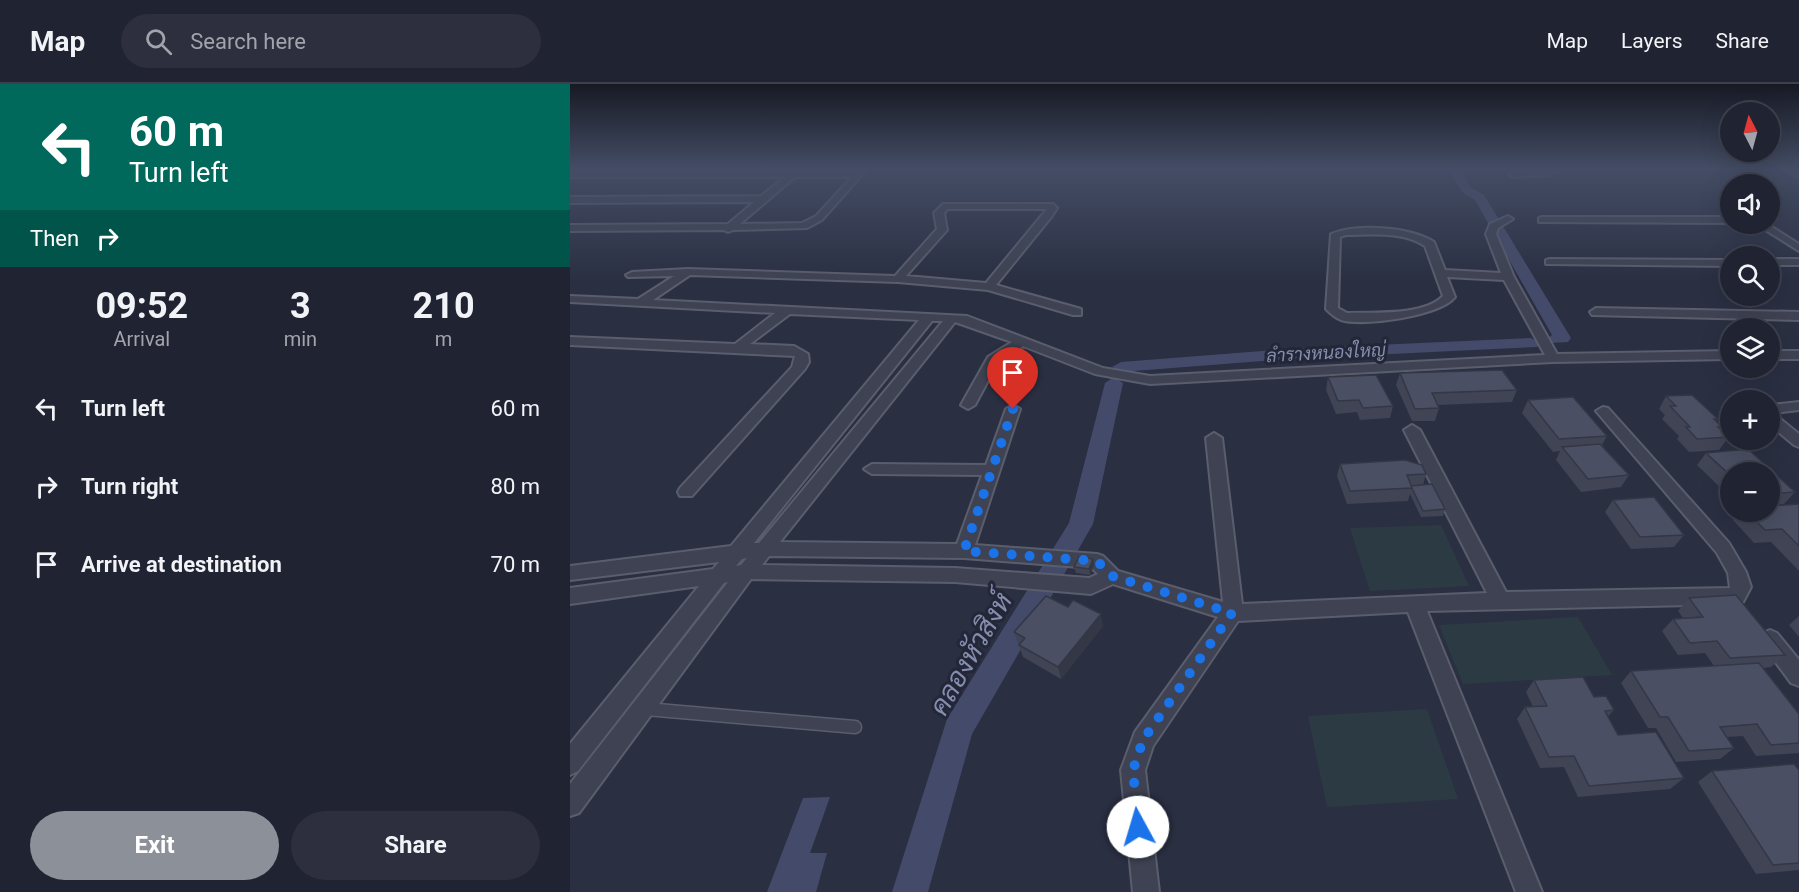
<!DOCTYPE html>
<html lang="en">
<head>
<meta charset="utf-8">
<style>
  :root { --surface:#202332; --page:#2d2f3e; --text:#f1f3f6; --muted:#a2a4ac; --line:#3d404d; --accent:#8c9099 }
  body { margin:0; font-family:Roboto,Sarabun,sans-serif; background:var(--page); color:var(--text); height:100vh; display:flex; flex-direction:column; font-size:22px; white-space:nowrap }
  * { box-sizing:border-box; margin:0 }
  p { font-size:20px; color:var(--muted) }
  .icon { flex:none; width:33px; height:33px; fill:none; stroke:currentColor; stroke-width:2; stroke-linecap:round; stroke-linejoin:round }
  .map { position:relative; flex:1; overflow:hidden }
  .drawer { display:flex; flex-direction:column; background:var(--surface); width:570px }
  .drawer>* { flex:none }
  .top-card { background:#00695c; color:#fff; overflow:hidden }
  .needle { width:39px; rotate:354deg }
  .tools { position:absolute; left:1150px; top:18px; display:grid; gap:12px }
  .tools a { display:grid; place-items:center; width:60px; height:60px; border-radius:50%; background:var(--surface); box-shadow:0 6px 24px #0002,0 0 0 2px var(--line); font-size:30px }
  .pin { position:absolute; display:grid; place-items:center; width:51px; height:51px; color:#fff; margin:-62px -26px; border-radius:50% 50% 50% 0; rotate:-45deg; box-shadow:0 0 6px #0007 }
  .pin .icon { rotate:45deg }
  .me { position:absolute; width:66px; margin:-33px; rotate:354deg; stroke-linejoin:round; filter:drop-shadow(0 0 4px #0008) }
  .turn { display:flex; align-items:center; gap:21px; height:126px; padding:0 30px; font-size:27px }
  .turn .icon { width:78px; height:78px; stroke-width:2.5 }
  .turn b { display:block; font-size:42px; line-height:51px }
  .then { display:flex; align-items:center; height:57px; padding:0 30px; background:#0003; gap:12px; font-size:22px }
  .eta { display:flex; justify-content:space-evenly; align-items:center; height:102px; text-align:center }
  .eta b { font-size:36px; font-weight:700; line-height:42px }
  .primary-button { display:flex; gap:12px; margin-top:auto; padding:12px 30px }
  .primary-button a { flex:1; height:69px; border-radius:36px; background:var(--accent); color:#fff; font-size:24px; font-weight:700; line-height:69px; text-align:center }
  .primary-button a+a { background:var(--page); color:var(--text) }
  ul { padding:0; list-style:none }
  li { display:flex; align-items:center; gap:18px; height:78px; padding:0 30px }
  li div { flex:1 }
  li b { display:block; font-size:22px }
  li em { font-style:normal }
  header { display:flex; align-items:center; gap:36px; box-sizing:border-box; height:84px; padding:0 30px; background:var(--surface); border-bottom:2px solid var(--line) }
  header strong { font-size:28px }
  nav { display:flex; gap:33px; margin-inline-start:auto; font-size:21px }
  .search { width:420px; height:54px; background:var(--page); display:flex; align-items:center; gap:15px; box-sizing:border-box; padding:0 21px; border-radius:33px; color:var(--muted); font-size:22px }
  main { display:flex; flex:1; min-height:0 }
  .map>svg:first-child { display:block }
  .green { fill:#2c3b43 }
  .water { fill:#444b6a }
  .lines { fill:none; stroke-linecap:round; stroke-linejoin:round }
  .canal { fill:#444b6a; fill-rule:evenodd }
  .service-casing { stroke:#5a5d6c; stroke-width:15 }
  .minor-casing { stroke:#5a5d6c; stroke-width:4 }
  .service { stroke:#3e4252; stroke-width:12 }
  .minor { fill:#3e4252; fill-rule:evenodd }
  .wall { fill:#404455 }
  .shaded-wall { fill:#343745 }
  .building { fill:#4a4f63; stroke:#343745; stroke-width:1.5 }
  .route { stroke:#1a73e8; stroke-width:10; stroke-dasharray:0 18 }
  .labels { text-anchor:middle; stroke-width:6; stroke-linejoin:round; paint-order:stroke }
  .far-water-label { font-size:18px; font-style:italic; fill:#868eaf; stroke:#232737 }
  .near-water-label { font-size:27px; font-style:italic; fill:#868eaf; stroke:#232737 }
</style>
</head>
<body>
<header>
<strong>Map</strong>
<div class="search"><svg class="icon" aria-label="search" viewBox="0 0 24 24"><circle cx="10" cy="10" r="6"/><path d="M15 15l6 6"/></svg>Search here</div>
<nav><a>Map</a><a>Layers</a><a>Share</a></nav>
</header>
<main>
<section class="drawer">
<div class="top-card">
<div class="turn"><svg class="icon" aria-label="left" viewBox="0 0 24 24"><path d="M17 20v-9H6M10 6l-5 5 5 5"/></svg><div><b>60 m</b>Turn left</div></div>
<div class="then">Then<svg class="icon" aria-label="right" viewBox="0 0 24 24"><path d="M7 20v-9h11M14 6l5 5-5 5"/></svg></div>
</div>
<div class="eta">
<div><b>09:52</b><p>Arrival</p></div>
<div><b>3</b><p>min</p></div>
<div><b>210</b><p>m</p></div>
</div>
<ul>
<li><svg class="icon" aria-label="left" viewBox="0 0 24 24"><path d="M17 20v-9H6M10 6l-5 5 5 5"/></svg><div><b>Turn left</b></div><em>60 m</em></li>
<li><svg class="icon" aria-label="right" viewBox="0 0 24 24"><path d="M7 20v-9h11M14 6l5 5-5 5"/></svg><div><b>Turn right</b></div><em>80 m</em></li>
<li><svg class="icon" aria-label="arrive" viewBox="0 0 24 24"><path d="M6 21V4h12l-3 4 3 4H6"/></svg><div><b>Arrive at destination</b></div><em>70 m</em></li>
</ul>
<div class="primary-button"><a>Exit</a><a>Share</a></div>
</section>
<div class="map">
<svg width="1229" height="808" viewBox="0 0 1229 808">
  <rect width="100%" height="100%" fill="#2a2f42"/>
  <path class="green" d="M871 441 899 502 800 507 780 444Z
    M1008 533 1042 591 893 600 869 541Z
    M857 625 888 715 757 723 738 632Z"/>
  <path class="water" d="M260 713 240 769H257L246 808H197L233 714Z"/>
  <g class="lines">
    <path class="canal" d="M877 84H889L900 103 914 111 1001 254 998 258 980 259 977 255 982 251 905 116 892 108Z
      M961 254 970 259 967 263 717 275 551 288 542 283 551 278 717 265Z
      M544 293 553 299 523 440 402 650 358 808H322L377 635 499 439 535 299Z"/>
    <defs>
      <path id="service" d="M76 625 285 643"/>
      <path id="minor" d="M289 84H298L252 136 237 144 163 146 158 148 154 146 0 147V141L158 140 184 118 0 119V113L191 112 215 93H0V87H286ZM225 93H282L246 132 232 139 170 140Z
        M996 84 978 91 943 93 939 90 943 87Z
        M1214 84 1229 87V93L1215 86Z
        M373 120H483L487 124 482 132 426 201 511 225V231H503L418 206 328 198 120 191 83 216 397 232 533 284 580 292 975 271 934 196 877 193 885 213C870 232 793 243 771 236 766 234 760 229 756 225L761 150C786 139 841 143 864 158L875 186 931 189 916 150 920 140 938 132 943 135 928 144 926 150 944 193 987 270 1161 267V275L983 278 580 300 525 290 453 262 428 278 405 321 398 325 391 321 418 273 442 258 385 238 210 458 387 460 412 391 302 390 294 385 302 380 416 381 436 325 443 321 450 325 405 461 527 470 533 472 548 487 653 518 636 354 644 349 652 354 672 520 917 509 834 346 842 341 850 346 936 508 1160 504 1158 489 1147 469 1026 327 1033 323 1038 324 1159 459 1176 488 1181 503 1173 518 1166 520 857 527 972 808H946L838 528 668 537 583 662 575 686 589 808H563L551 686 565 648 648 533 543 500 521 510 385 498 181 495 9 729 0 732V700L158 498 154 499 8 687 0 691V660L129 502 0 520V504L143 485 149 478 0 496V482L161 462 349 236 220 230 180 260 224 262 238 270 239 278 235 285 122 412H110L108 408 110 404 222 283 225 272 0 261V253L165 260 205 229 0 218V212L68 215 104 192 58 193 56 191 62 188 118 185 325 192 367 145 364 129ZM378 125H477L416 199 336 192 377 146 374 129ZM776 151C801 151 833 147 855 162L873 212C854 232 803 228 777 229L768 224 770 153ZM362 237H373L189 459H184ZM199 472 394 474 522 484 528 490 519 494 385 484 192 481ZM177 474 171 481 166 482 172 475Z
        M972 133H1161V139L969 138V134Z
        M1186 140H1197L1229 160V167Z
        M980 175 1161 176V182L976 180V176Z
        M1200 175H1229V181H1200Z
        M1026 224 1229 228V236L1022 231 1020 228Z
        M1200 267H1229V275H1200Z
        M1229 318V326L1203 329 1229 350V363L1224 361 1200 341V321Z
        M1200 546 1207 549 1229 576V602L1221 599 1193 561 1190 555 1193 549Z"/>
    </defs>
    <use href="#service" class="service-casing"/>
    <use href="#minor" class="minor-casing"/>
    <use href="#service" class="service"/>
    <use href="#minor" class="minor"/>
  </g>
  <path class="wall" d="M830 289 947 306 942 318 868 321 869 324 865 337H842L826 301Z
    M758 293 823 322 820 334 790 336 787 328 766 330 756 306Z
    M1096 312 1148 335 1146 337 1152 343 1151 345 1159 353 1149 366 1119 368 1107 355 1109 352 1092 335 1095 331 1089 325Z
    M958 316 1037 352 1032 361 1059 391 1051 403 1011 408 986 376 990 367 983 368 952 329Z
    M1178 365 1225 408 1214 420 1206 421 1229 420V487L1201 458 1184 459 1163 436 1170 428H1200V388H1161V414L1127 381 1136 369Z
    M770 380 856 390 853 401 875 425 873 432 851 433 840 410 838 417 777 420 767 392Z
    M1043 416 1114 451 1104 463 1061 465 1035 428Z
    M524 481 520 491 506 489 504 483Z
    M1119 514 1215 571 1201 583 1193 584 1229 659V669L1186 672 1173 652 1157 653 1164 664 1150 675 1106 678 1086 644H1078L1051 599 1061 587 1144 582 1135 569 1108 571 1092 547 1103 535 1113 534 1108 527Z
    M498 523 533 542 491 595 453 573 444 548Z
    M1229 532V553L1219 541Z
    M964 596 1024 613 1044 626 1038 632 1048 651 1114 694 1100 705 1008 713 994 683 970 684 947 635 955 623H963L956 608Z
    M1229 686V786L1186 790 1128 698 1142 687Z"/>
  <path class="shaded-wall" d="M523 475 524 481 520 491 519 485Z
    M531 530 533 542 491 595 488 583Z"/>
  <path class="building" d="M932 286 947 306 862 309 869 324 845 325 830 289Z
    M806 291 823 322 793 324 789 316 768 317 758 293Z
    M1122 311 1148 335H1144L1152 343H1148L1159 353 1127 355 1116 343H1120L1100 322H1106L1096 312Z
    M1003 313 1037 352 989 355 958 316Z
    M1030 360 1059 391 1018 395 992 363Z
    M1178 365 1225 408 1200 410V388H1161V392L1136 369Z
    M835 376 852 381 856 390 837 391 842 404 780 407 770 380Z
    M862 400 875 425 853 427 841 402Z
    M1084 413 1114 451 1070 453 1043 416Z
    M1229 420V462L1212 445 1195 446 1177 428H1200V422Z
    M509 473 523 475 519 485 504 483Z
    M1166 511 1215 571 1160 574 1147 557 1120 559 1103 535 1133 533 1119 514Z
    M476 512 498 523 503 516 531 530 488 583 449 561 455 554 444 548Z
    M1189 579 1229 630V659L1201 661 1187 640 1150 643 1164 664 1119 667 1098 633H1090L1061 587Z
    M1013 593 1024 613 1036 612 1044 626 1035 627 1048 651 1086 648 1114 694 1019 702 1004 672 979 673 955 623 977 622 964 596Z
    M1224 680 1229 686V779L1203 781 1142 687Z"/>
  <linearGradient id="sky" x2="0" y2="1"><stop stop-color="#171a24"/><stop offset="0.43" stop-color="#444d65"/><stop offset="1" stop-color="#444d65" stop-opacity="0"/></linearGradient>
  <rect width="1229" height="197" fill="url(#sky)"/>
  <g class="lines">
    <path class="route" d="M443 325 394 467 527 477 542 492 662 529 573 656 563 686 568 743"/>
  </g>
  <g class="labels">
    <g class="far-water-label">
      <text transform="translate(756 269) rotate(-3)" y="6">ลำรางหนองใหญ่</text>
    </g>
    <g class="near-water-label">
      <text transform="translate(401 570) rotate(-60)" y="9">คลองหัวสิงห์</text>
    </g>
  </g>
</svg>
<div class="tools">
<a><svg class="needle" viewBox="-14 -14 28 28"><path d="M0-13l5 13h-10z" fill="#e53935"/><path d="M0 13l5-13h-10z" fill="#a2a4ac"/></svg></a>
<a><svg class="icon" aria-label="sound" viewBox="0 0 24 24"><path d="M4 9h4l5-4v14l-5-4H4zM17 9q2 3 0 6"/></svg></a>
<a><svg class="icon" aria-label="search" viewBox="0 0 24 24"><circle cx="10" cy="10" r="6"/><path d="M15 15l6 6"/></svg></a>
<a><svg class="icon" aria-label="layers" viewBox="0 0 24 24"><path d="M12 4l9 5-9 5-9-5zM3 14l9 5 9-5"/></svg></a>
<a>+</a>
<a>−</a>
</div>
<div class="pin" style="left:443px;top:325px;background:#d93025"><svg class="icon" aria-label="arrive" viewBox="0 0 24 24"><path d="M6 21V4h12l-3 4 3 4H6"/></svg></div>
<svg class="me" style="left:568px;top:743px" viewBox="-20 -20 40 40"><circle r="19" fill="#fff"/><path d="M0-13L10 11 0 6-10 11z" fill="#1a73e8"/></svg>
</div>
</main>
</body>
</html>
